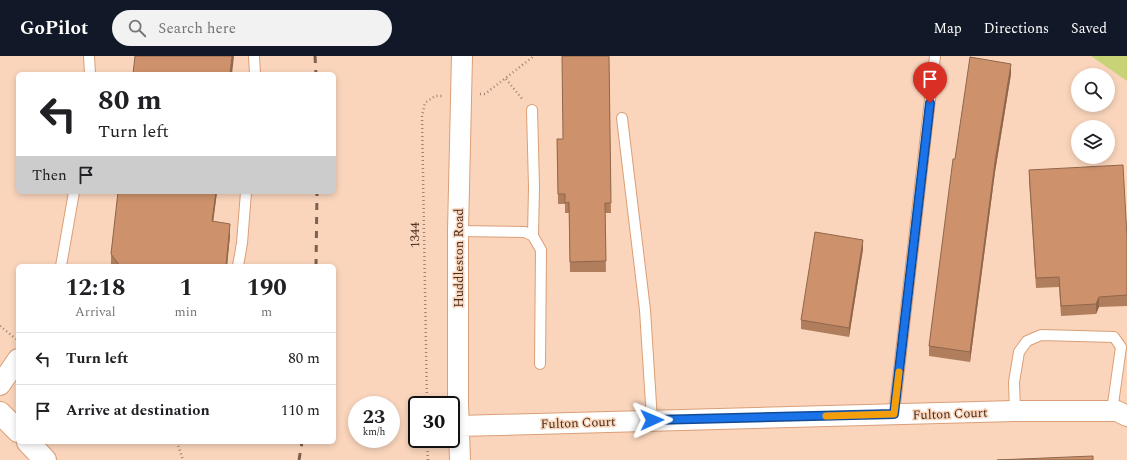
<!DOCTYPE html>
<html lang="en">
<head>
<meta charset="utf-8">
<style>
  :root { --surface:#fff; --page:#f2f2f2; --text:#202124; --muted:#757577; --line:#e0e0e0; --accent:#111827 }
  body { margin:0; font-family:Spectral,serif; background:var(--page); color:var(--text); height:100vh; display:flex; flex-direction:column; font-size:15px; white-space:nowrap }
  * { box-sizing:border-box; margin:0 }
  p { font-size:13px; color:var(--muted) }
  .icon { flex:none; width:22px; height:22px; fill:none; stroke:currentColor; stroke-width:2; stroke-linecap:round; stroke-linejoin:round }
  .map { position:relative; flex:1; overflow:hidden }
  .sheet { position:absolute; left:16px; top:208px; width:320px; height:180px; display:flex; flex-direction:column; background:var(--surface); border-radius:6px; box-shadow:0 2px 6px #0003 }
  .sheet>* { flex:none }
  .guide { position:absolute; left:16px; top:16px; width:320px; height:122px; border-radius:6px; box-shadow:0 2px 6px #0003; background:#fff; color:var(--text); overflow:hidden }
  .fabs { position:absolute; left:1071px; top:12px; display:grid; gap:8px }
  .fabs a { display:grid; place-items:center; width:44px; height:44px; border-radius:50%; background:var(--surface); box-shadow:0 2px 6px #0003; font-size:20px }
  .speed { position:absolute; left:348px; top:340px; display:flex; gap:8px; font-size:20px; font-weight:700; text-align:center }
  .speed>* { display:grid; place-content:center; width:52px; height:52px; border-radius:50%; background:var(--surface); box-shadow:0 2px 6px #0003; line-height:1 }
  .speed small { font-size:10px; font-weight:400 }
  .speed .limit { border:2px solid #111; border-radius:6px; background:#fff; color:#111 }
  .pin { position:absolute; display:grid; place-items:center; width:34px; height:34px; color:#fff; margin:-41px -17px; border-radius:50% 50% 50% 0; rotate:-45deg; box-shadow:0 0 4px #0007 }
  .pin .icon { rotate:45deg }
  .me { position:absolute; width:44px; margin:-22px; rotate:89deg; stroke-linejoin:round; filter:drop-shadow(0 0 3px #0008) }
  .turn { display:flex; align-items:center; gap:14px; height:84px; padding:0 16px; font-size:18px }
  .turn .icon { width:52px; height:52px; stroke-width:2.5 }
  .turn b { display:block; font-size:28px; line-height:34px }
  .then { display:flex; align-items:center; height:38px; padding:0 16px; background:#0003; gap:8px; font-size:15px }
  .eta { display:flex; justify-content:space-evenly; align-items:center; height:68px; text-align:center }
  .eta b { font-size:24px; font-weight:700; line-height:28px }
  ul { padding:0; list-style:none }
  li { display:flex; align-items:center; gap:12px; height:52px; padding:0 16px; border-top:1px solid var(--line) }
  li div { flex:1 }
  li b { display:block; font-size:15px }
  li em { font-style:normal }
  header { display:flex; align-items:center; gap:24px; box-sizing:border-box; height:56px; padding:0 20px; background:var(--accent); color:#fff }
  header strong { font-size:19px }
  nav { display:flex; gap:22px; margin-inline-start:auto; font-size:14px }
  .search { width:280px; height:36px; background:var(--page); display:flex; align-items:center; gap:10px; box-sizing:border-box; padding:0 14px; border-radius:22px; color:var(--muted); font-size:15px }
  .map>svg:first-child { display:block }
  .green { fill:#c7d376 }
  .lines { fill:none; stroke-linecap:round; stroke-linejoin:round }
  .service-casing { stroke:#da9f77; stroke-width:12 }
  .minor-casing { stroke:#da9f77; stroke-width:22 }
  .primary-casing { stroke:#da9f77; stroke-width:24 }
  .path { stroke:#a2836f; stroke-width:2.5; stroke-dasharray:1 3; stroke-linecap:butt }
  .service { stroke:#fff; stroke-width:10 }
  .minor { stroke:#fff; stroke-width:20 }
  .primary { stroke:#fff; stroke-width:22 }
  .rail { stroke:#7d614e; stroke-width:3; stroke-dasharray:7 7; stroke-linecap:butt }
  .wall { fill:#b07e5c }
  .shaded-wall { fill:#90664b }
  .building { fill:#cd926b; stroke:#90664b }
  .route-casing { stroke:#114b97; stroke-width:10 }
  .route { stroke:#1a73e8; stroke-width:7 }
  .slow { stroke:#f59e0b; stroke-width:7 }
  .labels { text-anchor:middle; stroke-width:3; stroke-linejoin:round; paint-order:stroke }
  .street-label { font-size:13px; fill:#452d1d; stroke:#fad5bc }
</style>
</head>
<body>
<header>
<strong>GoPilot</strong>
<div class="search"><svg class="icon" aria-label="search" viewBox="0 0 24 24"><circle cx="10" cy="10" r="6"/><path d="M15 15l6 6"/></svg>Search here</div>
<nav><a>Map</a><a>Directions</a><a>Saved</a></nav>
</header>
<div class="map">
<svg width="1127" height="404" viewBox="0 0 1127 404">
  <rect width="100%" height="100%" fill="#fad5bc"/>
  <path class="green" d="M1091 0H1127V25Z"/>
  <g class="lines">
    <defs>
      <path id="service" d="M89 0 90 18
        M254 0 255 18
        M532 54 534 131 533 180
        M622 62 645 254 652 364
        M458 175 525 176 533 180 541 194 540 308
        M61 210 74 136
        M238 210 242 187 246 136
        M1015 355 1014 326 1019 296 1027 285 1041 279 1114 281 1121 291 1112 355
        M894 358 935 0"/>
      <path id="minor" d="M0 329 18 303
        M459 370 1015 355H1117L1127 360
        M460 404 458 347V175L462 0"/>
      <path id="primary" d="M0 357 18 375
        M28 386 45 404"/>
    </defs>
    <use href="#service" class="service-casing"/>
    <use href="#minor" class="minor-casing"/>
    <use href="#primary" class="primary-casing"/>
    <path class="path" d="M506 23 523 44
      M480 38H485L534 0
      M0 270 16 283
      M427 349 422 60 425 47 435 40H443
      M427 383 428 404
      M177 386 183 404"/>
    <use href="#service" class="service"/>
    <use href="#minor" class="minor"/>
    <use href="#primary" class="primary"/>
    <path class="rail" d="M315 0 316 18
      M316 210 317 136
      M299 404 302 386"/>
  </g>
  <path class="wall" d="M609 0 611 157H605L606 216H570L569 157H565V148H558L557 83H563Z
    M1011 18 995 116 970 306 929 300V290L955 103Z
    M1029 114 1127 181V250L1099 251 1096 258 1061 260 1059 231 1036 232 1029 124Z
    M118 136H217L213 165 230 179 227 210H112L111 208V198Z
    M863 193 849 281 801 273V264Z"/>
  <path class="shaded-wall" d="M232 0H234L232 18H230Z
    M1011 8V18L995 116 970 306V296L995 106Z
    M216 136H217L212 175V165Z
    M230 168V179L227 210H226Z
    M863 184V193L849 281V272Z
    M1099 241V251L1096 258V248Z"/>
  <path class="building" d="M135 0H232L230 18H133Z
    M562 0H609L611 147H605L606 205 570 206 569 146 565 147V138H558L557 83H563Z
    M970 1 1011 8 995 106 970 296 929 290 953 103H955Z
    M1123 109 1127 181V239L1099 241 1096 248 1061 250 1059 221 1036 222 1029 114Z
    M118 136H216L212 165 230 168 226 210H120L111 198Z
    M815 176 863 184 849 272 801 264Z
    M1093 400V404H997Z"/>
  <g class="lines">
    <defs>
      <path id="route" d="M652 364 894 358 930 47"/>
    </defs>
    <use href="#route" class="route-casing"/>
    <use href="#route" class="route"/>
    <path class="slow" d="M826 360 894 358 899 316"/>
  </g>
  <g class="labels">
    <g class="street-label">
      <text transform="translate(414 179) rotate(-91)" y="5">1344</text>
      <text transform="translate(458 202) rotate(-90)" y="5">Huddleston Road</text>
      <text transform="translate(950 357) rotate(-2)" y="5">Fulton Court</text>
      <text transform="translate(578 366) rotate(-2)" y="5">Fulton Court</text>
    </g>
  </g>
</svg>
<div class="fabs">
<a><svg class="icon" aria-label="search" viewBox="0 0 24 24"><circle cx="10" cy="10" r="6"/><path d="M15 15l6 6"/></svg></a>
<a><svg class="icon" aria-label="layers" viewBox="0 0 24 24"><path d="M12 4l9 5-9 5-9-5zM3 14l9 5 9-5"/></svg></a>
</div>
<div class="speed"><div>23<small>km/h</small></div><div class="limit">30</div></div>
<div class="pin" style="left:930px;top:47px;background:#d93025"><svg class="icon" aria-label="arrive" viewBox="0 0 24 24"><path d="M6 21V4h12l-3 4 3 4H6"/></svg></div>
<svg class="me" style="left:652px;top:364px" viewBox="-20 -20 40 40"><path d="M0-17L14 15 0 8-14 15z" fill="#1a73e8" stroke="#fff" stroke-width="4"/></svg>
<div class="guide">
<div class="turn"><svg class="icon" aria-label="left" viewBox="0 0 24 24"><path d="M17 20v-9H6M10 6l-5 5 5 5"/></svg><div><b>80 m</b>Turn left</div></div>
<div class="then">Then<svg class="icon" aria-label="arrive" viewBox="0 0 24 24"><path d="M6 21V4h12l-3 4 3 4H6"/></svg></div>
</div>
<section class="sheet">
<div class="eta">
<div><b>12:18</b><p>Arrival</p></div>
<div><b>1</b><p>min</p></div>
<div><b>190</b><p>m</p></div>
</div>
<ul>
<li><svg class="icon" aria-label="left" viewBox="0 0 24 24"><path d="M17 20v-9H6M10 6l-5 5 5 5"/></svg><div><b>Turn left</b></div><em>80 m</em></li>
<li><svg class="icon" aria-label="arrive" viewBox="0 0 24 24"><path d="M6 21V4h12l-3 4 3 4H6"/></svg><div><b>Arrive at destination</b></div><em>110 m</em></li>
</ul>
</section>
</div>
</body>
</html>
